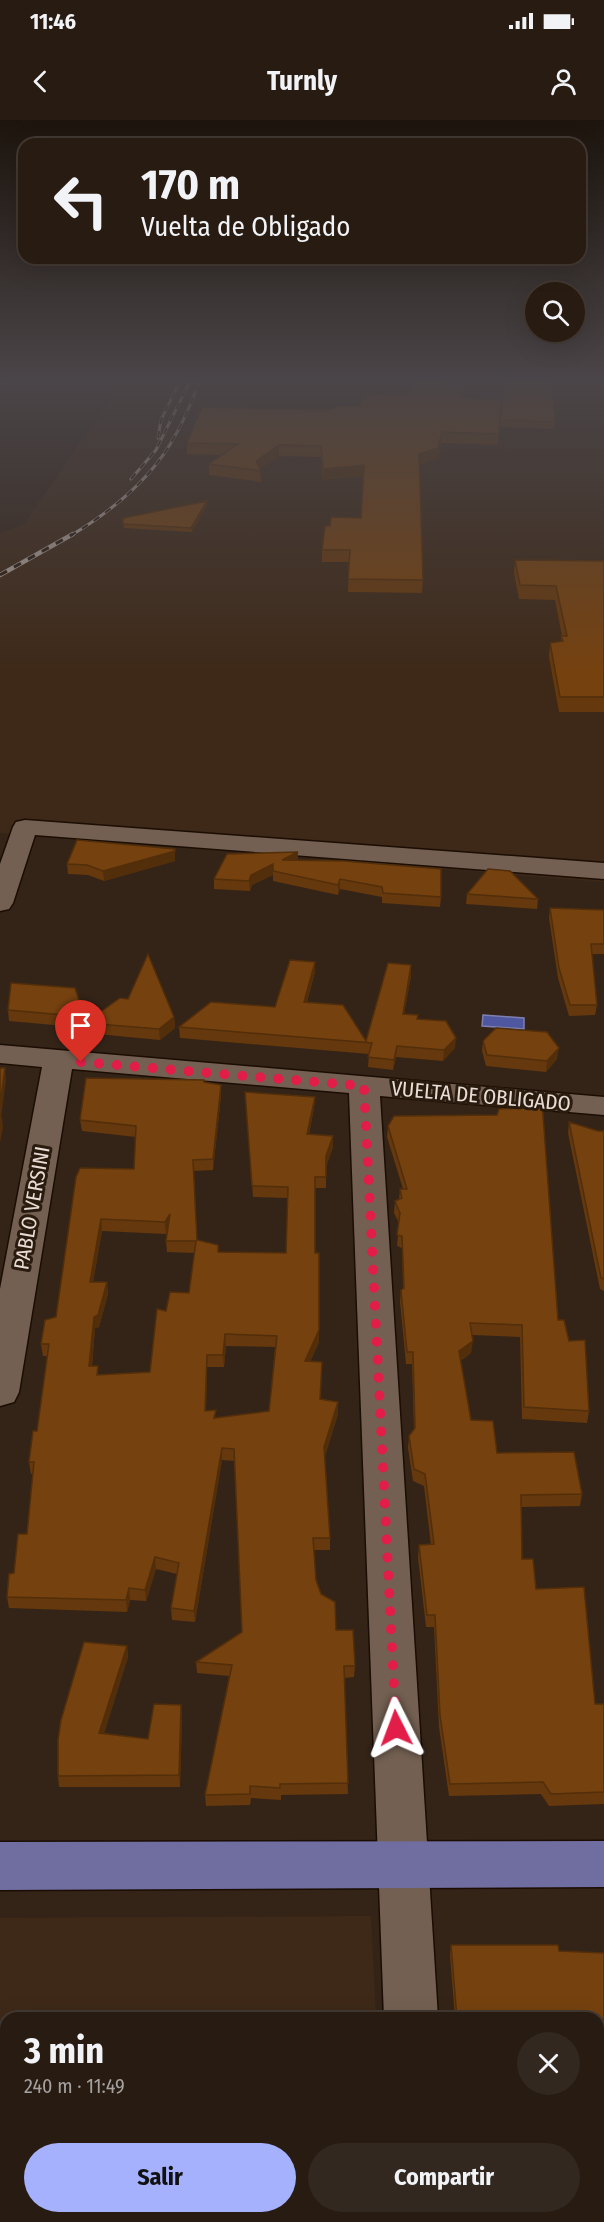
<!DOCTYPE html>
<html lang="es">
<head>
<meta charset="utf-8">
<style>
  :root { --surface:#271b12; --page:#332820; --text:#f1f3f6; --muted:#a4a19f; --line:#433932; --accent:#a5b1fc }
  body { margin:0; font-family:"Fira Sans Condensed",sans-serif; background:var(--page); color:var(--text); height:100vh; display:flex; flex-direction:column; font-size:22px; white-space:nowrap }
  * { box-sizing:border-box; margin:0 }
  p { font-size:20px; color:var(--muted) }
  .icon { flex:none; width:33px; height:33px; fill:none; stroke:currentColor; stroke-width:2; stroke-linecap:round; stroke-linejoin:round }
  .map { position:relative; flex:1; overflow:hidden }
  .side { position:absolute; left:0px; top:1892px; width:604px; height:212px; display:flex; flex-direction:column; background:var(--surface); border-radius:18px 18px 0 0; box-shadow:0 6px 24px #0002,0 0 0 2px var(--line) }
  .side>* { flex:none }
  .guide { position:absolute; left:18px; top:18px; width:568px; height:126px; border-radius:18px; box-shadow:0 6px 24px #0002,0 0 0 2px var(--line); background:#271b12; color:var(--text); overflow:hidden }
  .controls { position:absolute; left:525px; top:162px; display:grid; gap:12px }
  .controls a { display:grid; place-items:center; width:60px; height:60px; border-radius:50%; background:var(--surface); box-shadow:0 6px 24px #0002,0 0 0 2px var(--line); font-size:30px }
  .pin { position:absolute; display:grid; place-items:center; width:51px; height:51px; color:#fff; margin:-62px -26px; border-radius:50% 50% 50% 0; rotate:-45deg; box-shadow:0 0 6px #0007 }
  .pin .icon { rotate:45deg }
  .me { position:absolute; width:66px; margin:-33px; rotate:357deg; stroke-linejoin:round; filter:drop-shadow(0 0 4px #0008) }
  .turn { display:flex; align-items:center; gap:21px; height:126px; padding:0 24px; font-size:27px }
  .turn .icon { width:78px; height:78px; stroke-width:2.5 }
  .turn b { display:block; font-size:42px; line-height:51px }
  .round { display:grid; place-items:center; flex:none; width:63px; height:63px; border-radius:32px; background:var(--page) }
  .overview { display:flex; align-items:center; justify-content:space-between; height:102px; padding:0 24px }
  h1 { font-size:36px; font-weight:700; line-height:45px }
  .primary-button { display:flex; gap:12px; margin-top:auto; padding:12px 24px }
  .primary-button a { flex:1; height:69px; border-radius:36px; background:var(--accent); color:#111; font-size:24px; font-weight:700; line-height:69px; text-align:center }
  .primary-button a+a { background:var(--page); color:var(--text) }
  .status { display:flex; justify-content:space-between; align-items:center; height:42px; padding:0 30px; background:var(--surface); direction:ltr }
  .status svg { height:16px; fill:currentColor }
  header { display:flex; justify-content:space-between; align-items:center; height:78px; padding:0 24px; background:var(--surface); font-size:27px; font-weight:700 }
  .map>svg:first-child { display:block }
  .built { fill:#3e2918 }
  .water { fill:#4f57a0; stroke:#7d7fb0; stroke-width:1.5 }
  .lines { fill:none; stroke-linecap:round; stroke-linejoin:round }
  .minor-casing { stroke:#1b0d03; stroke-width:3 }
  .major-casing { stroke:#1b0d03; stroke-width:3 }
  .minor { fill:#736052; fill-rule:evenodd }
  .major { fill:#706ea0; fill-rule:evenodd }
  .rail-far1-casing { stroke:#aea198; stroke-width:3 }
  .rail-casing { stroke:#aea198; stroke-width:4.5 }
  .rail-far1 { stroke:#2a1b0f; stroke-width:2; stroke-dasharray:7; stroke-linecap:butt }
  .rail { stroke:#2a1b0f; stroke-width:3; stroke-dasharray:8; stroke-linecap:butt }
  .wall { fill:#65380d; fill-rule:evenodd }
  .shaded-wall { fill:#522e0a }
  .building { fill:#75410f; stroke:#522e0a; stroke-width:1.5; fill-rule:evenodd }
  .route { stroke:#e11d48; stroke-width:10; stroke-dasharray:0 18 }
  .labels { text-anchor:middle; stroke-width:6; stroke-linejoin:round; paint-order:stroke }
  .street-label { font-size:21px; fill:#e8ddd5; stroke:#2a1b0f }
</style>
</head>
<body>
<div class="status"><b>11:46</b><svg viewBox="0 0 49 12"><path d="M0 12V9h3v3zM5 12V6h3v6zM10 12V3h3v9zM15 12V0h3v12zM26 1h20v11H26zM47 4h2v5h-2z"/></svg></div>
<header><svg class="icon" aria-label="back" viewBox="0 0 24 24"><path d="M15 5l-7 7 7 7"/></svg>Turnly<svg class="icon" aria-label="person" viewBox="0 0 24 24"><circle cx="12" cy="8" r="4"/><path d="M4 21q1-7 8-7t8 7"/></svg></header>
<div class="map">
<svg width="604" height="2102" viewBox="0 0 604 2102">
  <rect width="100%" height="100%" fill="#342418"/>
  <path class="built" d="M124 259H604V762L0 713V413L24 404Z
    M371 1796 376 1897 6 1898V2097H385V2102H0V1798Z"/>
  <path class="water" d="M483 895 524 898V909L482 906Z"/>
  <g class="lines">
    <defs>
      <path id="minor" d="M0 259H18L16 262 0 265Z
        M25 700 604 743V759L35 715 13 783 9 789 0 791V744L13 707 16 702Z
        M0 925 604 977V995L380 976 438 1898H384L349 973 72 949 19 1272 14 1282 0 1286V1169L42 947 0 943Z
        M391 2097H449V2102H391Z"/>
      <path id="major" d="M604 1721V1767L0 1770V1722Z"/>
    </defs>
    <use href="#minor" class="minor-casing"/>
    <use href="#major" class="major-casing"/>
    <use href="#minor" class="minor"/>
    <use href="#major" class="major"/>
    <defs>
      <path id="rail-far1" d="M158 318 161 300 181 259
        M131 359 156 330 191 259
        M70 416C112 391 153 358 176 314 186 297 193 277 201 259"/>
      <path id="rail" d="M0 455 73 414"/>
    </defs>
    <use href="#rail-far1" class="rail-far1-casing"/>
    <use href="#rail" class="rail-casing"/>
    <use href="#rail-far1" class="rail-far1"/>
    <use href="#rail" class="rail"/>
  </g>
  <path class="wall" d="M505 259 555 302 554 309 500 307Z
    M464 278 501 279 498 325 442 323 438 339 420 345 423 460 422 473 348 472 349 442H322V430L330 406 361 398 364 356 322 360 321 337 279 336 260 349 261 362 209 355V344L222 335 187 334V323L327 290 360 286Z
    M207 385 192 412 124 408 123 398Z
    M515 440 604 441V592H559L549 537 550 523 561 521V516H562L555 480 519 479 514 453Z
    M298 732V740L441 777 440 787 382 783V777L340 769 338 775 273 761V755L252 765 250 771 214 769V759Z
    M175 741 104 761 88 755 68 754 67 744Z
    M467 774 538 779 537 789 466 784Z
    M550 788 604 790V834H592L597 885 595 895 569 896 558 858 549 798Z
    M411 845V856L404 894 418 899 455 928 443 941 396 937 393 950 368 947 369 934 180 918 179 907 275 887 315 852 307 882 366 921Z
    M128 879 174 897 175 908 160 920 86 913 85 903Z
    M80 883 81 894 65 906 9 901 8 890Z
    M483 921 557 939 546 952 486 946 482 931Z
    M204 962 221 976 213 1050 193 1051 197 1120 218 1125 219 1132 286 1133 288 1078 253 1077 245 972 315 977 314 988 309 1014 333 1016V1027L326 1047V1068H315V1133L319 1222 310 1242 322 1254 320 1279 338 1282V1294L325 1336 330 1418V1430H314L316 1460 336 1510 355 1546 354 1557 344 1558 348 1674 281 1675V1680L251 1678 250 1685 206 1686 205 1675 229 1556 197 1553 196 1542 242 1512 235 1341 222 1340 195 1502 172 1500 171 1488 177 1454 156 1449 146 1481 130 1480 127 1492 9 1488 7 1477 27 1414 33 1354H31L29 1342 37 1311 48 1236H43L41 1224 56 1197 76 1057 134 1049 136 1017 82 1011 80 1000ZM102 1111 166 1114 168 1111 166 1121 167 1132 195 1133 189 1173 166 1191 150 1252 99 1255 92 1246 95 1208 99 1207 108 1174 107 1162H93ZM226 1226 275 1227 269 1291 217 1298 206 1291 207 1247H224Z
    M569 1002 598 1011H604V1171L600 1169 568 1013Z
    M388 1006 558 1200 569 1221 589 1291 587 1303 522 1299 520 1217 472 1215 471 1233 460 1241 471 1300 497 1333 582 1374 580 1386 521 1387 522 1439 536 1469 595 1584H604V1684L549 1686 541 1674 449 1676 439 1607 434 1507H426L418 1437 419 1425H431L424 1366 413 1361 408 1328 409 1316 414 1309 412 1244H406L400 1181 401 1170 403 1169 402 1128 397 1126 399 1103 394 1093 395 1081 399 1079 400 1069H403L387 1017Z
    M127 1526 128 1537 104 1613 148 1619 181 1585 182 1596 180 1667H59L58 1656Z
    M451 1825 559 1831 604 1833V1909L598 1910V1898H455L450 1836Z"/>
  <path class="shaded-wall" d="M442 312V323L438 339 419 345V334Z
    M279 325V336L257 352 256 341Z
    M364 345V356L322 360 323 349Z
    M207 381V385L192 412 191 408Z
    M175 731V741L104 761 103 751Z
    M298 732V742L282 740Z
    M273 744V755L252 765 250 771 249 761 251 755Z
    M340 759V769L338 775V765Z
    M315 842V852L304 892V882Z
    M411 845V856L402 905 403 894Z
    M80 883 81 894 65 906 64 895Z
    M174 897 175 908 160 920 159 909Z
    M456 918 455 928 443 941 444 930Z
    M397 926 396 937 393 950 394 940Z
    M559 928 557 939 546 952 547 941Z
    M5 948 6 959 1 998 2 997 3 1008 0 1022V985Z
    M221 965V976L213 1050V1039Z
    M315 977 314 988 307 1025V1014Z
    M333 1016V1027L326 1047V1036Z
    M170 1094 171 1106 166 1114 165 1102Z
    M101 1099 102 1111 91 1173 90 1162Z
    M107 1162 108 1174 99 1207 95 1208 91 1257 89 1246 94 1197Z
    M319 1210V1222L305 1253V1241Z
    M225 1214 226 1226 224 1247 223 1235Z
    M473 1221 471 1233 458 1243 459 1231Z
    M207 1235V1247L205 1302V1291Z
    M338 1282V1294L324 1339V1327Z
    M222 1328V1340L195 1502 194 1491Z
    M155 1437 156 1449 146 1481 145 1470Z
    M129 1468 130 1480 127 1492 126 1480Z
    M127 1526 128 1537 101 1624 99 1613Z
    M181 1585 182 1596 180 1667 179 1655Z
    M604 1899V1909L598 1910V1900Z"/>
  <path class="building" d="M412 259H437L456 267 464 278 501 279 499 314 442 312 438 328 419 334 423 460 348 459 350 430H322L325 406H330L331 397 361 398 364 345 323 349 321 326 279 325 256 341 261 351 209 344 238 324 187 323 202 287 327 290 339 286H360L365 273 408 274Z
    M505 259H552L555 302 500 300Z
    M207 381 191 408 123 404V398Z
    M515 440 604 441V577H560L550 523 563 521 561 516H567L556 466 520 465Z
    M77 720 175 729V731L103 751 87 745 67 744Z
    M298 732 282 740 344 741 441 749V777L383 773 382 767 340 759 338 765 273 751V744L251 755 249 761 214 759 227 734Z
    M488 749 510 751 538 779 467 774Z
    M550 788 604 790V824H591L597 885H570L559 848Z
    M148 834 174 897 159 909 85 903 120 878 128 879Z
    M290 840 315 842 304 882 343 885 366 921 388 843 411 845 403 894 418 895 417 899 446 901 456 918 444 930 397 926 394 940 368 937 372 923 179 907 211 882 275 887Z
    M11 863 75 868 80 883 64 895 8 890Z
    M496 908 547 912 559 928 547 941 487 935 483 921Z
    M0 948H5L0 985Z
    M86 958 204 960V962L221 965 213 1039 193 1040 197 1120 218 1125V1132L286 1133 288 1067 252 1066 245 972 315 977 307 1014 333 1016 326 1036V1057H315V1133H319V1210L305 1241 322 1242 320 1279 338 1282 324 1327 330 1418H313L316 1460 321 1474 335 1482 336 1510H353L355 1546H344L348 1663 280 1664V1668L250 1666V1674L205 1675 232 1545 196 1542 242 1512 234 1329 222 1328 194 1491 171 1488 179 1443 155 1437 145 1470 129 1468 126 1480 7 1477 9 1454 14 1453 18 1414H27L34 1342H29L33 1311H37L49 1224H41L45 1200 56 1197 76 1057 80 1048 134 1049 136 1006 80 1000ZM170 1094 166 1121H196L189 1173 170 1172 166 1191 157 1189 150 1252 97 1255 98 1246H89L94 1197 98 1195 107 1162H90L101 1099 165 1102ZM225 1214 277 1216 269 1291 214 1298 216 1290 205 1291 207 1235H223Z
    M534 980 542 981 558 1200H564L569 1221 585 1220 589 1291 524 1287 522 1205 470 1203 473 1221 459 1231 471 1300 493 1301 497 1333 574 1332 582 1374 521 1375 522 1439H533L536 1469 584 1467 595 1584H604V1672L551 1674 543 1662 450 1664 440 1595 435 1495H427L419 1425 434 1424 425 1354 414 1349 409 1316 415 1308 413 1232H407L401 1170 404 1168 402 1116 397 1115 400 1093 395 1081 402 1078 400 1069H407L388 1006 394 996 497 995 499 989 526 988Z
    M569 1002 598 1011H604V1159L601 1158Z
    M84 1522 127 1526 99 1613 148 1619 154 1584 181 1585 179 1655 58 1656V1620L61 1600Z
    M451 1825H558L559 1831 604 1833V1899L598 1900V1898H575L567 1892 504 1893V1898H457Z
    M0 1945H6V2097H322L331 2102H0Z
    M498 2097H585L586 2102H498Z"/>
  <linearGradient id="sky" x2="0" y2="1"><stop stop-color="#1d140d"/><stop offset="0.47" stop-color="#4a4548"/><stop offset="1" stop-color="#4a4548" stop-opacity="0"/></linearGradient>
  <rect width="604" height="553" fill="url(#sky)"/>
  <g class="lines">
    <path class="route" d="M81 942 364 966 396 1608"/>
  </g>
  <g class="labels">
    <g class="street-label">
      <text transform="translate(481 976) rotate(5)" y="7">VUELTA DE OBLIGADO</text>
      <text transform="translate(32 1088) rotate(-80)" y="7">PABLO VERSINI</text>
    </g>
  </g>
</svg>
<div class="controls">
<a><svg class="icon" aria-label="search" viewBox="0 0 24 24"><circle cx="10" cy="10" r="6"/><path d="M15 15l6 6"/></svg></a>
</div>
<div class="pin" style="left:81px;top:942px;background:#d93025"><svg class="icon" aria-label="arrive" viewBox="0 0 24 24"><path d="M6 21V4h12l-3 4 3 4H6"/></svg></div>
<svg class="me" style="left:396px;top:1608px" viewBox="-20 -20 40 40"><path d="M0-17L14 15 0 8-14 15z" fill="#e11d48" stroke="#fff" stroke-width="4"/></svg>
<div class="guide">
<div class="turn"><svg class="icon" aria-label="left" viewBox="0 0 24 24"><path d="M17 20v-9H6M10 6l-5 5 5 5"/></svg><div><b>170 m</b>Vuelta de Obligado</div></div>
</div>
<section class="side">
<div class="overview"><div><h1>3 min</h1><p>240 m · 11:49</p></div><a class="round"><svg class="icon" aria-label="close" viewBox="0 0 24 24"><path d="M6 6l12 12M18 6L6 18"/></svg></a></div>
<div class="primary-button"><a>Salir</a><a>Compartir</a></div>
</section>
</div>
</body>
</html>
